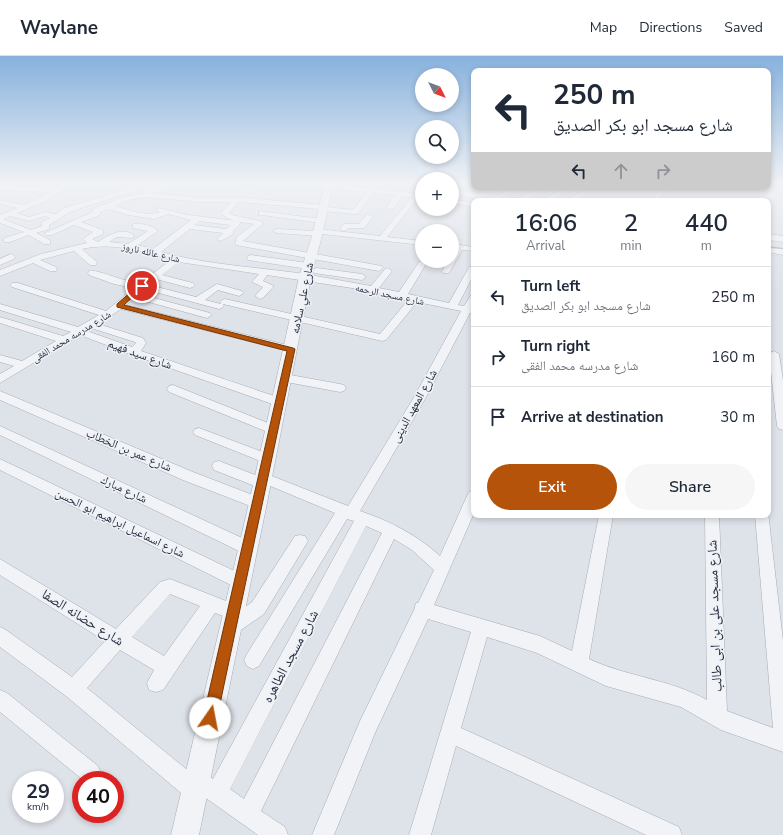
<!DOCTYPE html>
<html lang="en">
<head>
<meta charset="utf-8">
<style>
  :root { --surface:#fff; --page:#f6f6f7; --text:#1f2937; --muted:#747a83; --line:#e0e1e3; --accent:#b45309 }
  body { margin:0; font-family:"Nunito Sans","Noto Naskh Arabic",sans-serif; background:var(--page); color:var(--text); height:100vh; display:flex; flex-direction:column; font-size:15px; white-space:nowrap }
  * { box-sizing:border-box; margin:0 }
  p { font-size:13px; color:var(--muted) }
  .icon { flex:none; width:22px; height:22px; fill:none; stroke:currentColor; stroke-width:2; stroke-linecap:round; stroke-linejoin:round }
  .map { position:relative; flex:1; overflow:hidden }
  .sheet { position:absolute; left:471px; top:142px; width:300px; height:320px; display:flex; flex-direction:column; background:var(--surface); border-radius:8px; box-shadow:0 2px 6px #0003 }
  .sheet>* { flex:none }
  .banner { position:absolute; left:471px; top:12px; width:300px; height:122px; border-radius:8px; box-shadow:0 2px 6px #0003; background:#fff; color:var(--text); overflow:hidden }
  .needle { width:26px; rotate:132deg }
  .controls { position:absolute; left:415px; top:12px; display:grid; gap:8px }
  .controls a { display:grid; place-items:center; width:44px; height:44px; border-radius:50%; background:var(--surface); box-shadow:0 2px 6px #0003; font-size:20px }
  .speed { position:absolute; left:12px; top:715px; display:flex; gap:8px; font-size:20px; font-weight:700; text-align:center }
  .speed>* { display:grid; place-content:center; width:52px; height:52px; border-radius:50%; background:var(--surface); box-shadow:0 2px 6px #0003; line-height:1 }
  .speed small { font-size:10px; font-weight:400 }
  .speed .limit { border:6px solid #d22; background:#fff; color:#111 }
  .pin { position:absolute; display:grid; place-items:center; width:34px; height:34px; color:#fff; margin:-17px; border:2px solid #fff; border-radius:50%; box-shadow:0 1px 4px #0007 }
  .me { position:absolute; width:44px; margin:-22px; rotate:12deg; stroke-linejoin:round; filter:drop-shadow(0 0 3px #0008) }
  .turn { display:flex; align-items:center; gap:14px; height:84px; padding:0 16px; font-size:18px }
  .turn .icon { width:52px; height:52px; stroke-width:2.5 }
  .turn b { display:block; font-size:28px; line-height:34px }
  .lanes { display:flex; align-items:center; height:38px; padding:0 16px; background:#0003; justify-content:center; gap:20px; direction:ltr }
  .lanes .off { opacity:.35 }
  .eta { display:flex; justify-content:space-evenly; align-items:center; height:68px; text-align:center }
  .eta b { font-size:24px; font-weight:600; line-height:28px }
  .button { display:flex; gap:8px; margin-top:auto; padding:8px 16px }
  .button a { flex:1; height:46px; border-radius:24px; background:var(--accent); color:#fff; font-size:16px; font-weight:600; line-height:46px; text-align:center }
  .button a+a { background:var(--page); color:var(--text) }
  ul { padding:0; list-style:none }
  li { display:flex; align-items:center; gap:12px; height:60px; padding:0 16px; border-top:1px solid var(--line) }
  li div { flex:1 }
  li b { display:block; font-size:15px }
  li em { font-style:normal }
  header { display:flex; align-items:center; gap:24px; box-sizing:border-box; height:56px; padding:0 20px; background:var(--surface); border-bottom:1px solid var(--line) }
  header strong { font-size:19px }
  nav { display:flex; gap:22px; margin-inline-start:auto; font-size:14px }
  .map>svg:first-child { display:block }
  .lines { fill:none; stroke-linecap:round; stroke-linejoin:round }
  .stream { stroke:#96adcc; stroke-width:2 }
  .minor-casing { stroke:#a7acb7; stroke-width:1 }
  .tertiary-casing { stroke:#a7acb7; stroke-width:1 }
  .minor { fill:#f1f3f7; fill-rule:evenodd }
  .tertiary { fill:#f1f3f7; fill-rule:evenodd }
  .route { fill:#b45309; stroke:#753606 }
  .labels { text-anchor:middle; stroke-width:3; stroke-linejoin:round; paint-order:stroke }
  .far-street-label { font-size:10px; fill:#262e41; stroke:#eef1f6 }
  .street-label { font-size:12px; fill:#262e41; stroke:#eef1f6 }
  .near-street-label { font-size:14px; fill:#262e41; stroke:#eef1f6 }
</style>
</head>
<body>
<header>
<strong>Waylane</strong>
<nav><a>Map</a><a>Directions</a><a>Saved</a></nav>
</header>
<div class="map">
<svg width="783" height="779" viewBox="0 0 783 779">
  <rect width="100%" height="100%" fill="#dee2e9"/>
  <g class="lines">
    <path class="stream" d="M768 191 783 193"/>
    <defs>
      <path id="minor" d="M63 127H71L46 145 17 157 29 161 45 156 55 158 64 152 131 132 138 127H145L135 134 70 156 49 169V173L36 177 50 184V188H44L29 179 10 186H4V182L24 176 0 167V159L17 152 0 148V144L24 149 50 136 0 134V130L56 132ZM10 160 29 165 45 160 50 162 42 166V170L31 174 3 163Z
        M174 127H182L173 132 157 133 153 137 201 142H246L324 149 327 151 353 154 367 136 328 132 239 129 236 127 328 128 370 132 376 127 379 129 376 133 422 138V142H418L387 181 422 185V189L322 178 318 180 277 177 273 175 277 173 314 175 318 173 380 180 412 141 403 140 393 153H390L386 151 396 139 373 137 358 158H355L323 155 320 153 238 146 229 157 232 159 260 165 264 167 243 185 382 210 383 212 379 215 236 189 235 187 237 181 254 168C243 166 229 166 221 157L231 146H201L147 141 128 144 115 150C128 154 146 161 160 156L155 154 159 152 188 159 237 165 241 167 233 175V178L221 185 217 183 223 177 190 173 161 196C208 209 257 211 305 218 327 222 349 226 371 230L385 213 388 212 392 215 379 232 399 236 419 206 422 205 426 208 408 238 449 247 468 213 469 211H474V218L458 249 464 250 471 239 474 238V258L470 257 425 343 360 455C390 465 417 479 440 500L467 440 469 436 474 434V457L434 549 540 580 572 595 599 459H613L589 603C627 621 670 623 707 644L705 459H719L727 655 773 672 755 459H768V456L783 585V696L721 674 681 651 606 630 537 597 487 581 461 672 679 771 682 779H646L456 690 431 779H409L471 576 428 563 375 677 334 779H312L360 665 414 554 416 547H418L434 514 412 494 394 483 261 755 285 771 288 779H258L203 740 195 745 187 742 66 640 0 591V571L6 574 72 621 105 585 0 519V503L116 573 160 526 170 523 239 550 241 554 252 546 295 480 300 479 305 480 308 485 305 490 264 558 235 578 229 580 223 578 220 572 223 566 229 562 215 557 163 634 156 636 149 634 147 627 154 614 120 594 87 632 202 726 210 721 213 723 354 465 347 463 259 610 253 613 247 610 244 604 247 598 335 457 268 429 262 432 257 431 214 414 212 410 214 406 219 405 258 420 264 417 348 450 413 343 461 255 417 246 386 284 382 285 223 248 224 250 222 252 219 253 144 233 139 238 210 257 212 259 207 262 134 242 126 249 295 291 296 293 291 296 121 253 98 268 143 282 146 287 141 295 283 343 285 346 283 349H275L130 298 80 279 0 327V318L14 310 0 306V299L22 305 56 285 0 267V261L63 280 71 276 0 254V248L78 271 99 259 12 231 10 229 12 227H18L106 255 134 232 114 228 89 219 88 217 89 215C99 213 125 227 140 227L171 204C142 195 112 186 82 193L96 205 97 207 96 209H90L74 195 40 204 56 211 57 213 56 215H50L33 207 0 220V214L41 198 87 187 83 183 93 176 74 169 52 179H46L45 177 93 156V153L123 141 145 137 153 130ZM108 153 129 159 154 163 168 158 191 164 153 193 138 189 158 175C152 169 141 167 133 168V172L148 175 128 188 109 186 117 181 131 182 135 180C123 170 109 179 98 186L92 183 103 178V174L81 166 100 159V156ZM199 165 231 169 226 173 194 169ZM179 206 259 218 252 226 263 231 255 240 260 243 263 242 274 230 263 225 267 219 352 232 396 241 401 244H408L380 278 225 243 222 244 220 246 221 248 205 244 218 234 239 240 244 237 242 235 217 228 196 241 149 229 156 223 190 232 193 231 195 229 193 227 162 219ZM91 272 135 286 136 287 132 291 87 275ZM366 470 382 477 244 743 230 733ZM170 538 200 550 164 600 132 581Z
        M452 127H459V128L452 131Z
        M517 131H526L497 144H494L490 142Z
        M543 131H552L522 145H512Z
        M568 131H577L549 145H539Z
        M590 131H598L573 145H564Z
        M662 133 665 135 657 145H649L660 134Z
        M604 142 614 143 618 145H604Z
        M452 143 474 147V151L452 147Z
        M259 155 321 163 325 165 321 167 262 159H259Z
        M366 159H369L373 161 364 172H349L344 175 340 173 344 168H359Z
        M424 172 436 173 440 175H424Z
        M452 188 474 191V195L462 194 449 217H443L442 215 448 205H452V198L455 193 452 192Z
        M768 192 783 193V199L768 196Z
        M11 198 14 199 15 201 14 203 0 209V203Z
        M251 199 308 207 312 210 308 213 248 204 247 202 248 200Z
        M317 212 362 218 366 221 362 224 314 217 313 215 314 213Z
        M774 295 779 298 783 324V374L779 373 777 370 769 298Z
        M285 318 340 328 344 329 346 332 344 335 340 336 281 325 279 322 281 319Z
        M173 329 278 371 280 374 278 377 274 378 270 377 169 336 167 333 169 330Z
        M0 335 193 416 263 443 265 447 263 451 258 453 183 424 0 344Z
        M0 370 253 487 256 492 253 497 248 499 243 497 0 379Z
        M199 372 273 400 275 403 273 406 268 408 195 379 193 376 195 373Z
        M0 403 247 521 249 526 247 531 241 533 235 531 0 414Z
        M0 634 7 637 98 710 101 717 99 724H83L0 656Z"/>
      <path id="tertiary" d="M325 127H333L322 180 311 221 267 447 199 779H171L249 447 299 221 312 180Z
        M386 127H406L422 129V135L390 129Z
        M452 133 515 142 519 145H497L452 139Z
        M768 178 783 180V186L768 184Z"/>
    </defs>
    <use href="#minor" class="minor-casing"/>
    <use href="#tertiary" class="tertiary-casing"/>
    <use href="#minor" class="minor"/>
    <use href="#tertiary" class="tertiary"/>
  </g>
  <linearGradient id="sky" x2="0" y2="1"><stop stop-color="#87b1dd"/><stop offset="0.54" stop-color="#f0f2f5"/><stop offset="1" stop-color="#f0f2f5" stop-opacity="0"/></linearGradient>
  <rect width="783" height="236" fill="url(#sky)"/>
  <path class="route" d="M140 228 145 230 124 249 293 292 295 293 217 662 215 667 210 669 205 667 203 662 287 295 117 251V248Z"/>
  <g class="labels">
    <g class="far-street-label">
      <text transform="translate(151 196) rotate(13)" y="4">شارع عائله ناروز</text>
      <text transform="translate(390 238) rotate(12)" y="4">شارع مسجد الرحمه</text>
      <text transform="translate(71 280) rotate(-31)" y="4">شارع مدرسه محمد الفقى</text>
    </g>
    <g class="street-label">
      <text transform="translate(302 242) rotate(-78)" y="4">شارع علي سلامه</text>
      <text transform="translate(140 298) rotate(20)" y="4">شارع سيد فهيم</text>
      <text transform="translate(414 350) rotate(-61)" y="4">شارع المعهد الدينى</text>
      <text transform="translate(129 394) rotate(23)" y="4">شارع عمر بن الخطاب</text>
      <text transform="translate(124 433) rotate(25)" y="4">شارع مبارك</text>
      <text transform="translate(120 467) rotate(26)" y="4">شارع اسماعيل ابراهيم ابو الحسن</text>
    </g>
    <g class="near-street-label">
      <text transform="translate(714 560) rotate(-92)" y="5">شارع مسجد على بن ابى طالب</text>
      <text transform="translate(83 561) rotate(32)" y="5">شارع حضانه الصفا</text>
      <text transform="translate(290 600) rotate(-62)" y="5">شارع مسجد الطاهره</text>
    </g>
  </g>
</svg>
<div class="controls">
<a><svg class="needle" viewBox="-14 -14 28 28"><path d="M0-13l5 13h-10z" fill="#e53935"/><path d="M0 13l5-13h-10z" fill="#747a83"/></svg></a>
<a><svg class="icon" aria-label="search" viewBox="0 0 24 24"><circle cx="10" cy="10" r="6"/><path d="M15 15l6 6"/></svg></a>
<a>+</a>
<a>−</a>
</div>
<div class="speed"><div>29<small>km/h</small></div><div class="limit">40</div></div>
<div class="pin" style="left:142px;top:230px;background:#d93025"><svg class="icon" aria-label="arrive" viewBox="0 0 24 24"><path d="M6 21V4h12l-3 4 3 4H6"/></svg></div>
<svg class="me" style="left:210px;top:662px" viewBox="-20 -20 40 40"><circle r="19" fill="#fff"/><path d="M0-13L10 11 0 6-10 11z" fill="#b45309"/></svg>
<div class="banner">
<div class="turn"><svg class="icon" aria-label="left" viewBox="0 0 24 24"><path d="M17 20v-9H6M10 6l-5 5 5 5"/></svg><div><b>250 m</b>شارع مسجد ابو بكر الصديق</div></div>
<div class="lanes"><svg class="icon" aria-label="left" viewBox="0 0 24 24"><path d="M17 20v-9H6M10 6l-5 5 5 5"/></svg><svg class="icon off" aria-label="ahead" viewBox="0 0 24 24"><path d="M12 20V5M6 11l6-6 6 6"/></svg><svg class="icon off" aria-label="right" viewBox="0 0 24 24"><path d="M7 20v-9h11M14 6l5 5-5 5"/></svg></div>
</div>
<section class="sheet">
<div class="eta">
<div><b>16:06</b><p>Arrival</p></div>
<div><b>2</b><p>min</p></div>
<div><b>440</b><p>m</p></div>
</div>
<ul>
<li><svg class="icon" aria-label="left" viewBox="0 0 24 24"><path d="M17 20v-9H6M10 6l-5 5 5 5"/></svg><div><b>Turn left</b><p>شارع مسجد ابو بكر الصديق</p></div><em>250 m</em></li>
<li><svg class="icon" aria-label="right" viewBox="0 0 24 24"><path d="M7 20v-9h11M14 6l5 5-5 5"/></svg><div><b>Turn right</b><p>شارع مدرسه محمد الفقى</p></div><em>160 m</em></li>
<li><svg class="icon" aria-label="arrive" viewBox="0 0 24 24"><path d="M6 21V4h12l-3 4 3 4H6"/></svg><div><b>Arrive at destination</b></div><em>30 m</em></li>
</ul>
<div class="button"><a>Exit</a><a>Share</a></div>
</section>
</div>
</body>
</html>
